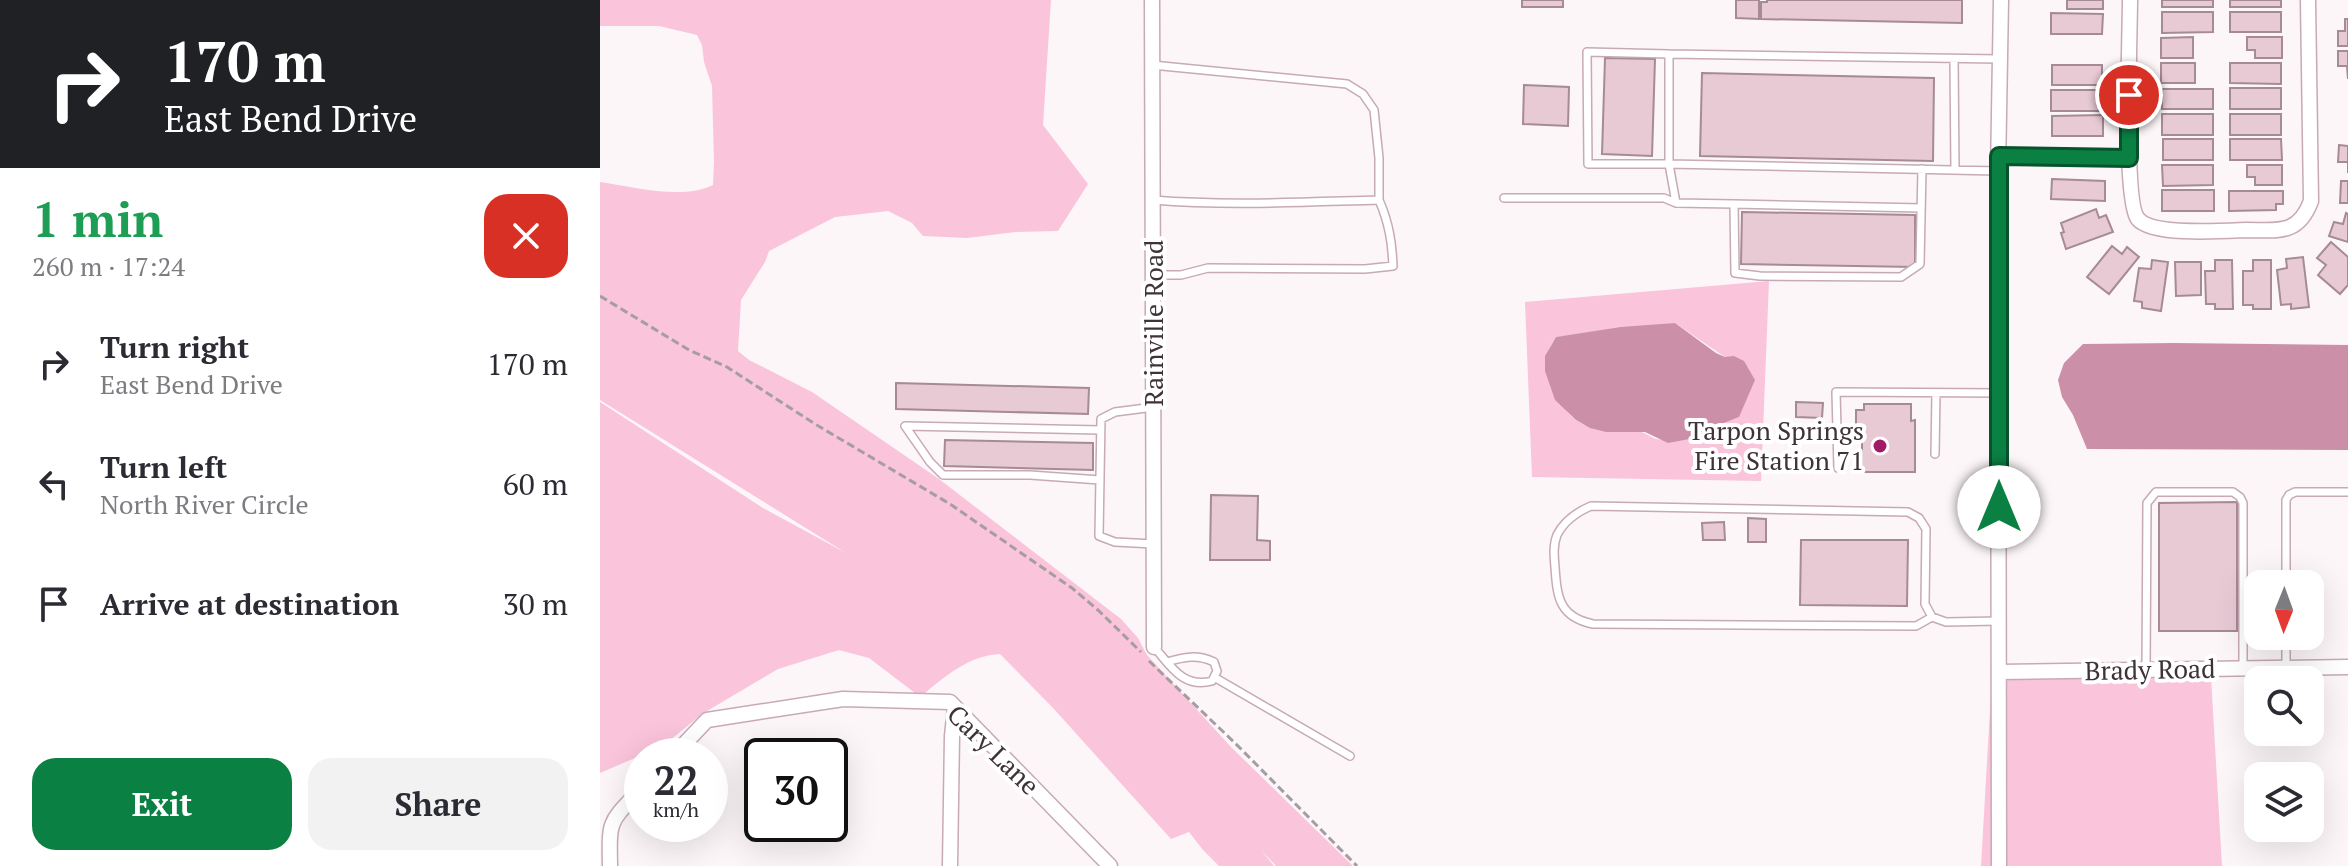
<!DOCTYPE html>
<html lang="en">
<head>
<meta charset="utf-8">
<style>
  :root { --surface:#fff; --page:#f2f2f3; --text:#2b2b33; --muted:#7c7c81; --accent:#0b8043 }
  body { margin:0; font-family:"PT Serif",serif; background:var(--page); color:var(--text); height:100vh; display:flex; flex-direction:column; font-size:30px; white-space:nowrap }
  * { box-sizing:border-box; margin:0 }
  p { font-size:26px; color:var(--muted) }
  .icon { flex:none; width:44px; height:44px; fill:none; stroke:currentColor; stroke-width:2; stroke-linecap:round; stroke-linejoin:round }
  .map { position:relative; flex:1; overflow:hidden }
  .drawer { display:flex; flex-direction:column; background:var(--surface); width:600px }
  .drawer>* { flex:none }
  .top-card { background:#202124; color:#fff; overflow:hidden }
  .needle { width:52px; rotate:181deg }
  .controls { position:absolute; left:1644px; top:570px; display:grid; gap:16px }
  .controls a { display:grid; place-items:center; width:80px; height:80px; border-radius:16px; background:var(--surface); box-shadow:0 8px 32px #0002; font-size:40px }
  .speed { position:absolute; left:24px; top:738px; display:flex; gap:16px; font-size:40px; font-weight:700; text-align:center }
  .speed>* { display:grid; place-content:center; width:104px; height:104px; border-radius:50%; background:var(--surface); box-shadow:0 8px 32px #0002; line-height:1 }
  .speed small { font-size:20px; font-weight:400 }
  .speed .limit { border:4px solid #111; border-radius:12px; background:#fff; color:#111 }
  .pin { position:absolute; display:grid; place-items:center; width:68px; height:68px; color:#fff; margin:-34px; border:4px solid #fff; border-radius:50%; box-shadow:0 2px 8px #0007 }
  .me { position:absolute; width:88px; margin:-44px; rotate:0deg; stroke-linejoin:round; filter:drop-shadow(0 0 6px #0008) }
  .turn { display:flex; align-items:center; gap:28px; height:168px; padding:0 32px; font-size:36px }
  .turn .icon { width:104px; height:104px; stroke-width:2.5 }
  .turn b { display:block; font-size:56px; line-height:68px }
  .round { display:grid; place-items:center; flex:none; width:84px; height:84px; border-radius:24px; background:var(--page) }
  .headline { display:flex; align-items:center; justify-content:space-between; height:136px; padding:0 32px }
  h1 { font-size:48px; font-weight:700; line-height:60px; color:#1e9e55 }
  .button { display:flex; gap:16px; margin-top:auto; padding:16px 32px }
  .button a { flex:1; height:92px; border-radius:24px; background:var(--accent); color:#fff; font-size:32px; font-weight:700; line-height:92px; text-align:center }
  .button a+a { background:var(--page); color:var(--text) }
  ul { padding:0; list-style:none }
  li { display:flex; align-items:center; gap:24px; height:120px; padding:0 32px }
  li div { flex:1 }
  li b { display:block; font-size:30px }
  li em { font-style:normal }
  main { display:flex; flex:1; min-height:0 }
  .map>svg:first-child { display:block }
  .green { fill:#fac4da; fill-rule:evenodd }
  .water { fill:#cb90a8 }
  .building { fill:#e8cad5; stroke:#a68a95; stroke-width:2 }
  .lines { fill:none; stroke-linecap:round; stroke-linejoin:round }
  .service-casing { stroke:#c7aab5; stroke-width:10 }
  .minor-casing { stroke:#c7aab5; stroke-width:17 }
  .path { stroke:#a69da1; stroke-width:3; stroke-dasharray:8 4; stroke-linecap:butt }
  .service { stroke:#fff; stroke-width:7 }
  .minor { stroke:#fff; stroke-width:14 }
  .route-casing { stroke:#07532c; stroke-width:20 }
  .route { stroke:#0b8043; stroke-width:14 }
  .poi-dot { fill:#a21b66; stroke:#fff; stroke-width:3 }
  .labels { text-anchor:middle; stroke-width:8; stroke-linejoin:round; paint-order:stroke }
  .street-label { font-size:26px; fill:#3f3338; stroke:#fff }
  .poi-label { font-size:26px; fill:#3f3338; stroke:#fff; text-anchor:end }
</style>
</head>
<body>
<main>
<section class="drawer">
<div class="top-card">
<div class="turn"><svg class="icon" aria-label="right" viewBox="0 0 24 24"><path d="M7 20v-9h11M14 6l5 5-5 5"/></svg><div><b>170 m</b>East Bend Drive</div></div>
</div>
<div class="headline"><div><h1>1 min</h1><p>260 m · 17:24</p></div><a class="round" style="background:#d93025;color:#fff"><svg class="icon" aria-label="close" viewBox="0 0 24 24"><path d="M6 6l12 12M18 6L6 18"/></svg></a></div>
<ul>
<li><svg class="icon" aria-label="right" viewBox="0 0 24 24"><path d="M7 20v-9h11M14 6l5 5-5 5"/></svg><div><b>Turn right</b><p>East Bend Drive</p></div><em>170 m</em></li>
<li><svg class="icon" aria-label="left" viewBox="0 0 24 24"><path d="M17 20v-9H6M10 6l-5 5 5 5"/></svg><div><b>Turn left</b><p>North River Circle</p></div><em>60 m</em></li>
<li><svg class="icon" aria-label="arrive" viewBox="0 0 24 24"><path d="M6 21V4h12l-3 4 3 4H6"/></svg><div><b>Arrive at destination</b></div><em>30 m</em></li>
</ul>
<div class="button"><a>Exit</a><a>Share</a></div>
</section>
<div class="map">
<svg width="1748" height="866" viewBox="0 0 1748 866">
  <rect width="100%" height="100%" fill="#fcf6f8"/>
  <path class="green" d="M0 0H451L443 125 488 184 458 231 415 232 367 238 323 236 312 223 288 211 235 217 169 251 165 262 141 300 138 351 149 360 212 392 339 479 521 619 538 638 547 655 631 747 753 866H676L661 850 674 866H619L603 850 589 832 571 839 454 709 400 654C371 655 346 675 325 693H315L269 658 239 650 178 669 102 714 63 746 0 773V402L163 508 246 553 0 400V182C33 187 83 200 113 185L114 162 112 86 104 62 102 45 97 35 59 26H0Z
    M1169 281 1161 481 932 477 925 302ZM1075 323 1125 357 1139 417C1120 425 1075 444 1056 439 1045 435 1048 432 1033 431 990 428 974 432 953 388 943 366 942 358 956 337Z
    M1392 675V866H1381Z
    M1611 677 1622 866H1407L1406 680Z"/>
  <path class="water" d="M1075 323 1116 353 1125 357 1134 356 1144 361 1155 380 1139 417 1095 435V438L1068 443 1045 432H1006L990 428 976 420 955 400 945 371V356L956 337 1021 327Z
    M1574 343 1748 345V450L1487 449 1473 415 1462 397 1458 380 1464 363 1483 344Z"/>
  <path class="building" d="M922 0H963V7H922Z
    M1136 0H1159V19L1136 18Z
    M1167 0H1362V23L1161 19V2H1167Z
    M1467 0H1503V9H1467Z
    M1562 0H1613V7H1562Z
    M1630 0H1681V7H1630Z
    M1562 12H1613V32L1562 33Z
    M1630 12H1681V32H1630Z
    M1451 13 1503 14 1502 34H1451Z
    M1745 19H1748V46H1738V31H1745Z
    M1593 37V58H1561V38Z
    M1647 37H1682V58H1655V50H1647Z
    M1738 51H1748V79L1747 66H1738Z
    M1005 58 1055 59 1052 156 1002 154Z
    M1561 63H1595V83H1561Z
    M1630 63H1681V84L1630 83Z
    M1452 65H1502V85H1452Z
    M1102 73 1334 78 1333 161 1100 156Z
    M924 85 969 87 968 126 923 124Z
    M1630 88H1681V109H1630Z
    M1562 89H1613V109H1562Z
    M1451 90H1502V111H1451Z
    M1562 114H1613V135H1562Z
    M1630 114H1681V135H1630Z
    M1503 115V136H1452V116Z
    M1563 139H1613V160H1563Z
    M1630 139H1681L1682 160H1630Z
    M1739 145 1748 146V173V162H1738Z
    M1562 165H1613V185L1563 186Z
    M1647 165H1682V185H1655V177H1647Z
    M1452 179 1505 181V201L1451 199Z
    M1741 181H1748V203H1740Z
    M1562 190H1614V211H1562Z
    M1629 191H1683V204H1676V210L1629 211Z
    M1496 209 1499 218 1506 215 1513 232 1466 249 1461 233 1464 232 1461 223Z
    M1142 212 1315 215V267L1141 264Z
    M1746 213 1748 214V242L1729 236 1734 222 1743 224Z
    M1731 242 1748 257V285L1740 294 1718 275 1726 265 1717 258Z
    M1512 246 1522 254 1527 247 1539 257 1509 294 1487 277Z
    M1703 257 1709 307 1691 309V304L1681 305 1677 270 1687 268 1686 259Z
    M1552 260 1568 262 1561 311 1542 308V302L1534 301 1539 268 1551 269Z
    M1615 260H1632L1633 309H1615V304H1606L1605 271H1615Z
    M1653 260H1671V309H1653V305H1643V271H1653Z
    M1575 262H1601V295L1576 296Z
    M296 383 489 388 488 414 296 409Z
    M1196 402 1223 403 1222 418 1196 417Z
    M1264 404H1311V421L1315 420V472H1262V439H1256V410H1264Z
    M345 440 493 443V470L344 466Z
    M611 495 658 496 657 540 670 541V560H610Z
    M1637 502V631H1559V503Z
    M1148 518 1166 519V542H1148Z
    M1124 522 1125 540H1103L1102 523Z
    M1201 540H1308L1307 606 1200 605Z"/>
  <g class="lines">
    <defs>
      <path id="service" d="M1069 54 987 52 988 164H1069L1076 203 1134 204
        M1354 59 1355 170
        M552 65 747 84 763 94 774 110 779 158V200C704 202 628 206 553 200
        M1398 171 1069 164V54L1399 59
        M904 198H1064L1076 203
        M1321 208 1134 204 1135 273 1160 276 1301 277 1320 264 1322 169
        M554 275H581L608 268 765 269 793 266C792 242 789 223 779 200
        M554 407 515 412 501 419 499 536 515 542 554 544
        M1335 454 1336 393
        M1238 468 1236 392 1399 393
        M500 480 430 475H343L330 462 305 426 500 430
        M1686 584V500L1689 495 1695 492H1748
        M1332 617 1316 626 993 624C959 617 957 597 955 567 954 556 953 545 957 535 964 521 977 512 991 506L1308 512 1319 518 1326 529 1325 604 1332 617 1346 622 1399 621
        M554 647C571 666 583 689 612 681L617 671 614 662C597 654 584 657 567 662
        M1686 668V636
        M1546 670 1547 503 1556 492H1633L1640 497 1643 503V669
        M614 677 750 756"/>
      <path id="minor" d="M552 0 554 647
        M1530 0C1530 33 1523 202 1538 219 1552 236 1623 231 1646 230 1677 230 1698 236 1711 201L1708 0
        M1399 156 1529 158
        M1399 672 1748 667
        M73 756 107 720 243 699 350 702 510 866
        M10 866C9 818 9 823 42 788
        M350 866 352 736 355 708
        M1399 866 1398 171 1401 0"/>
    </defs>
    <use href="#service" class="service-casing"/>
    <use href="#minor" class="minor-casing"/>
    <path class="path" d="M0 296 89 350 127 367 215 424 350 504 472 588 499 611 541 652
      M549 661 635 743 757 866"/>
    <use href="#service" class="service"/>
    <use href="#minor" class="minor"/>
  </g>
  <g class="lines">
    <defs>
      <path id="route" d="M1399 507V156L1529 158V95"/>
    </defs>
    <use href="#route" class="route-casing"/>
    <use href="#route" class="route"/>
  </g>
  <circle class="poi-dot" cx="1280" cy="446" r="8"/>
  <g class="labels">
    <g class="street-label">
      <text transform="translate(554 323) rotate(-90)" y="9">Rainville Road</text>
      <text transform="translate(1550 670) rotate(-1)" y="9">Brady Road</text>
      <text transform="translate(393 750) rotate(44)" y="9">Cary Lane</text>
    </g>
    <g class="poi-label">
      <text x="1264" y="440">Tarpon Springs<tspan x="1264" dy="30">Fire Station 71</tspan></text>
    </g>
  </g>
</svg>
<div class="controls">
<a><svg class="needle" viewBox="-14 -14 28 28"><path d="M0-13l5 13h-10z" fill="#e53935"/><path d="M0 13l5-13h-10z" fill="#7c7c81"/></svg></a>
<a><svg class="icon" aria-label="search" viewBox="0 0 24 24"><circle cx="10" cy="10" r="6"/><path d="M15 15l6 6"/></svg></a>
<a><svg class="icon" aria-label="layers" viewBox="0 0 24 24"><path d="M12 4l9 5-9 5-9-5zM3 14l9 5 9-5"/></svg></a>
</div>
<div class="speed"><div>22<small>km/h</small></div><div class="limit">30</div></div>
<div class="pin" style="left:1529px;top:95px;background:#d93025"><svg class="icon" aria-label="arrive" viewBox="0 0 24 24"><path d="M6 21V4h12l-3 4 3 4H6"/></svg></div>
<svg class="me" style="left:1399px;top:507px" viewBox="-20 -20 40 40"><circle r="19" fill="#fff"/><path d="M0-13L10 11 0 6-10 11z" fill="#0b8043"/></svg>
</div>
</main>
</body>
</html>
